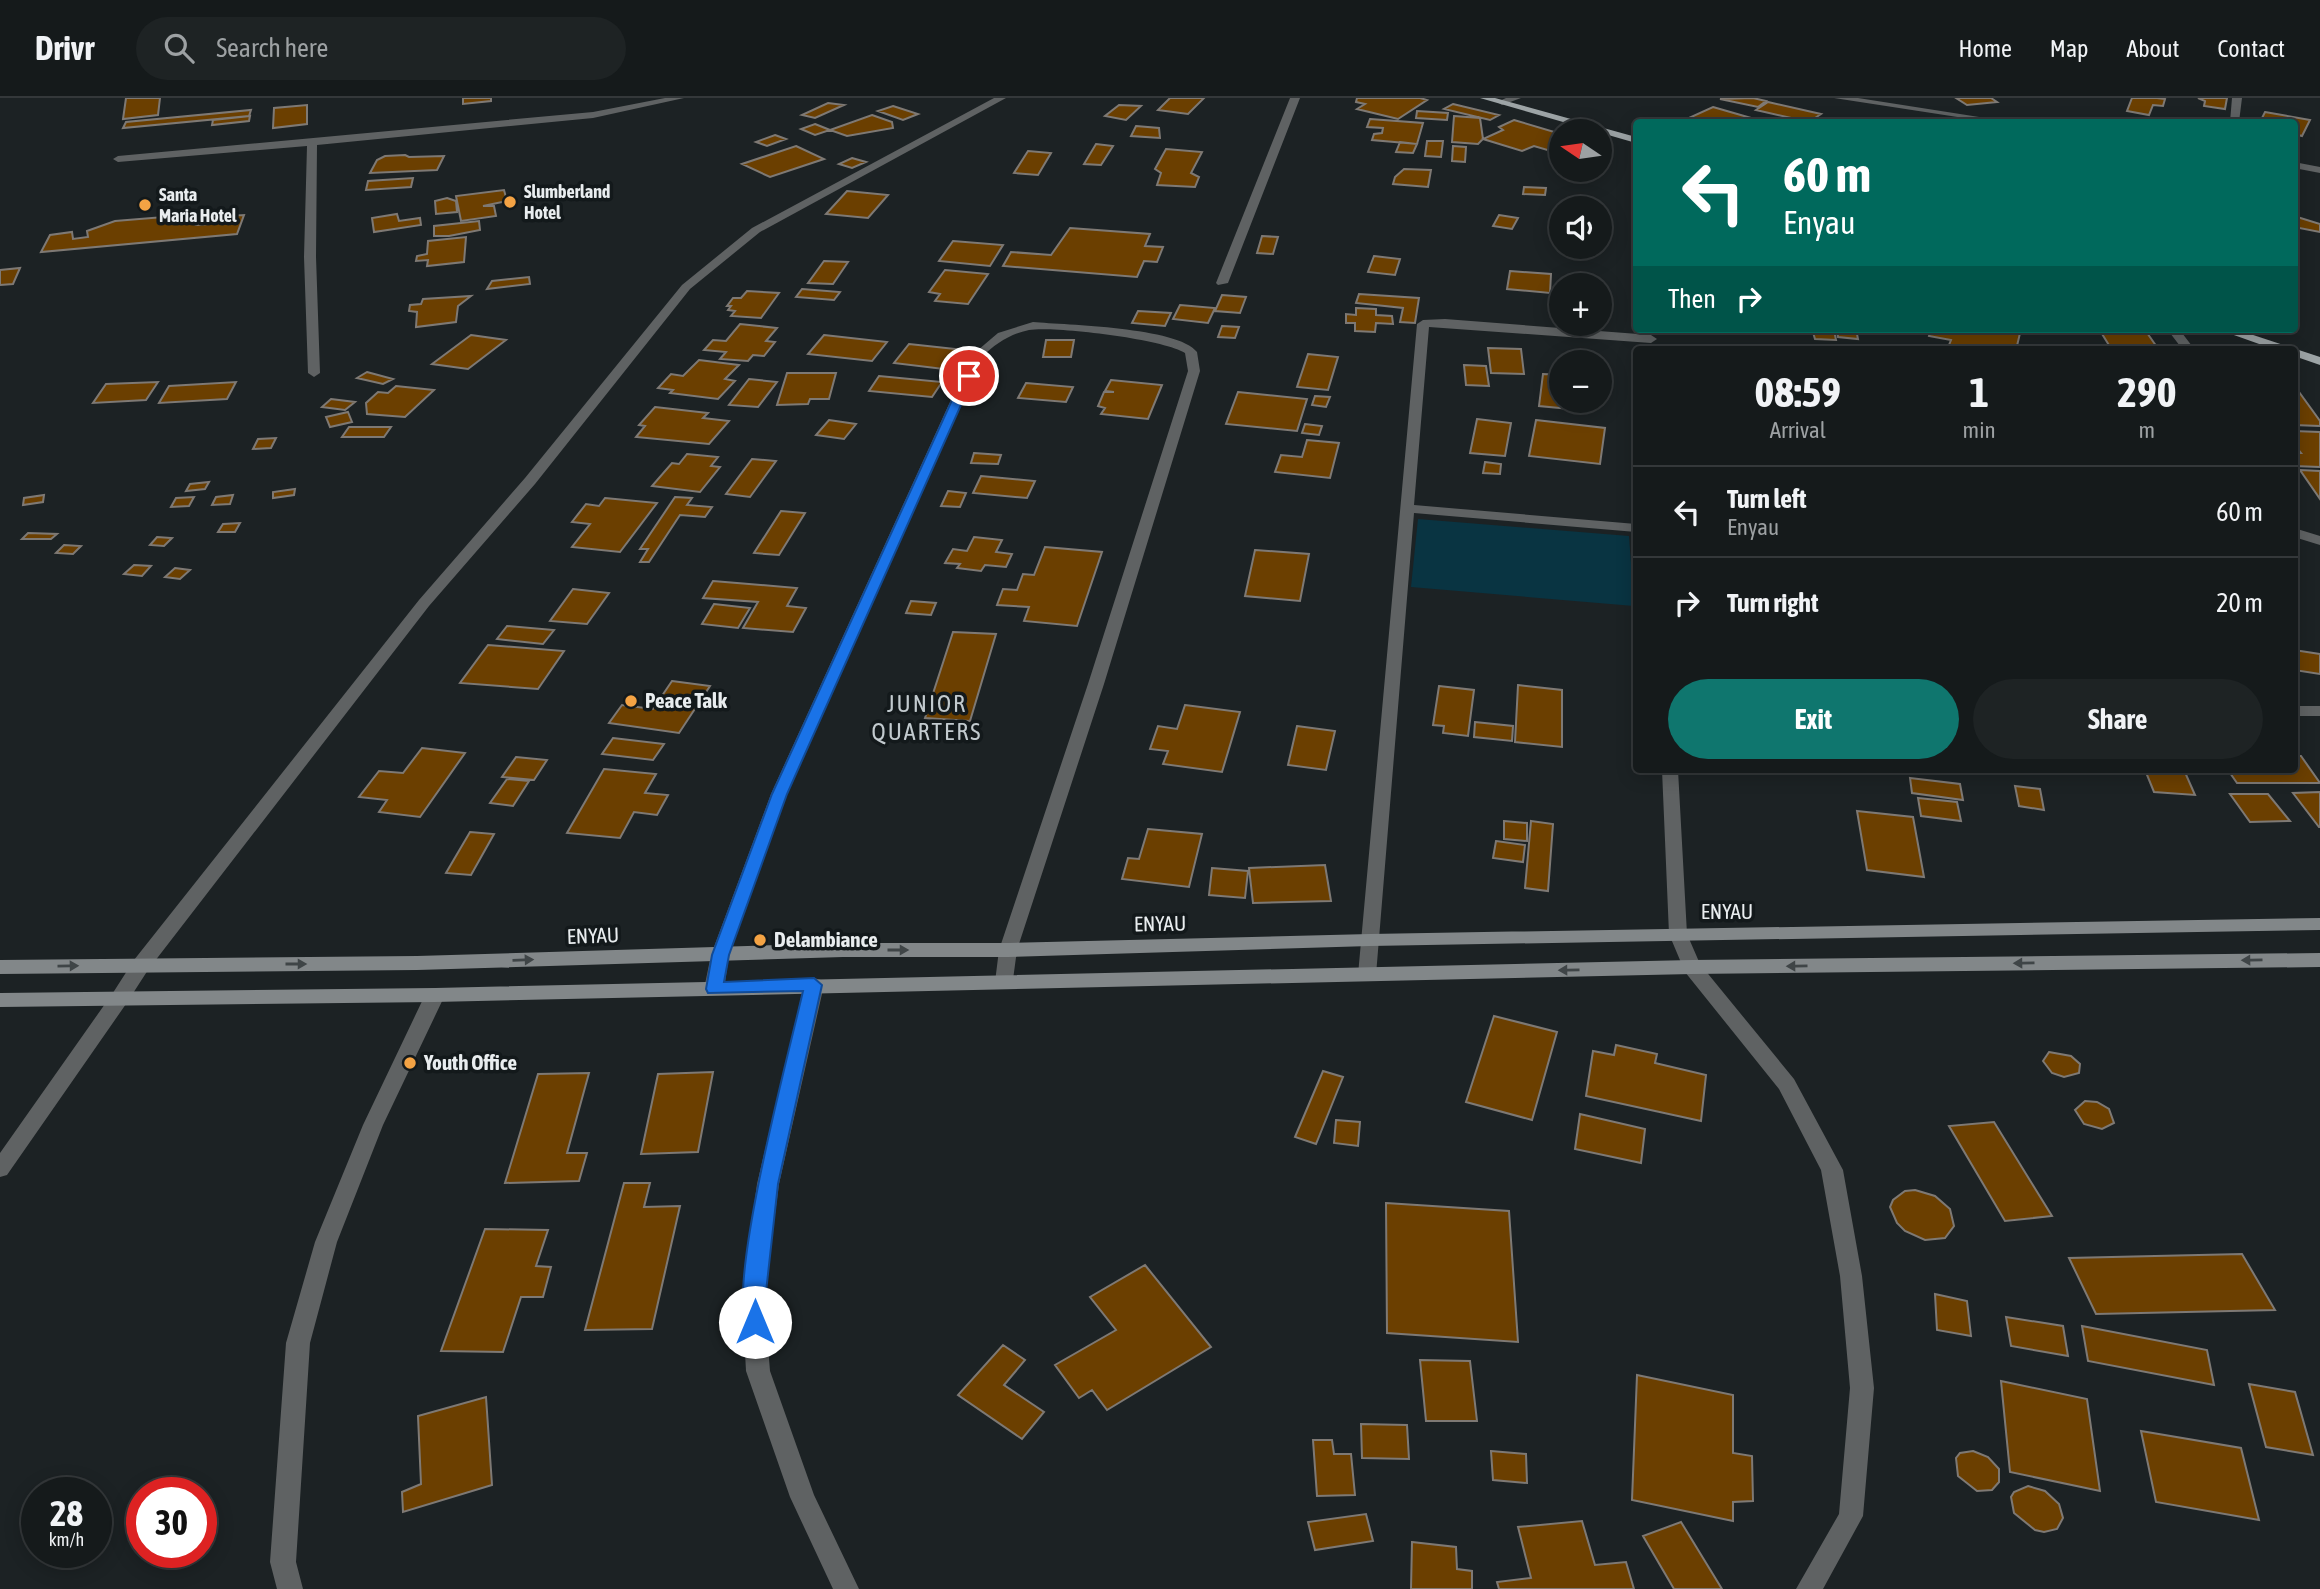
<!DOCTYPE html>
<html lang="en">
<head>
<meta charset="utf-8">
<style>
  :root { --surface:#151a1b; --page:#1e2324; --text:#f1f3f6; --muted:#9da1a3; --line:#34383a; --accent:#0f766e }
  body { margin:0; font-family:"Asap Condensed",sans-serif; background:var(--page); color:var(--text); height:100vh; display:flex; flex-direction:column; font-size:26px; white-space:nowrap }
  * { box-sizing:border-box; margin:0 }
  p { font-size:23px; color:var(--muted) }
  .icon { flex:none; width:38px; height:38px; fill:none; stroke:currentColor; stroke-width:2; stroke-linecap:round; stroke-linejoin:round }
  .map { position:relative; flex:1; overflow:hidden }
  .side { position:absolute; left:1633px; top:248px; width:665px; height:427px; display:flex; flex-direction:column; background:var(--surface); border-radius:7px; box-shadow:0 4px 18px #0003,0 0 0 2px var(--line) }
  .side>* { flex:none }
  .hud { position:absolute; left:1633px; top:21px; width:665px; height:214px; border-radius:7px; box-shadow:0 4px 18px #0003,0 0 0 2px var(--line); background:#00695c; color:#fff; overflow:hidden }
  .needle { width:46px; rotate:283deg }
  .tools { position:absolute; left:1549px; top:21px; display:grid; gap:14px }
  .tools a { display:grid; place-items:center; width:63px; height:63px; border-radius:50%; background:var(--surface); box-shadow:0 4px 18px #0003,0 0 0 2px var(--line); font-size:35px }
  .speed { position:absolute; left:21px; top:1379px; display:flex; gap:14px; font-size:35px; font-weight:700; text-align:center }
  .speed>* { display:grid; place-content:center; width:91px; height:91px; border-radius:50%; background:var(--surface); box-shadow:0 4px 18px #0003,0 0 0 2px var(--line); line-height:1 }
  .speed small { font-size:18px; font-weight:400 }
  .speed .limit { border:10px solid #d22; background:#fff; color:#111 }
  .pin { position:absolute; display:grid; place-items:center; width:60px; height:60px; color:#fff; margin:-30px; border:4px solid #fff; border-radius:50%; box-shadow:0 2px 7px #0007 }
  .me { position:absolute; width:77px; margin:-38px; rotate:0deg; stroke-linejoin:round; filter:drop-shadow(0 0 5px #0008) }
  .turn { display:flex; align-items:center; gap:24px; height:147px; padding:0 35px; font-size:32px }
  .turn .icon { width:91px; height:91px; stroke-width:2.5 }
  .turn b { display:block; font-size:49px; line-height:60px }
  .then { display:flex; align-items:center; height:66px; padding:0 35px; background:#0003; gap:14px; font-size:26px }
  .eta { display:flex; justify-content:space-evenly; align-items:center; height:119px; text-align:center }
  .eta b { font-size:42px; font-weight:700; line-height:49px }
  .primary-button { display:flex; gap:14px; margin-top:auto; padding:14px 35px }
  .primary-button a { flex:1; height:80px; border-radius:42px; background:var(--accent); color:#fff; font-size:28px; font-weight:700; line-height:80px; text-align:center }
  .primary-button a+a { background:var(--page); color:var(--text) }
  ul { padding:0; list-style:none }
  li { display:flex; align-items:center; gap:21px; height:91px; padding:0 35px; border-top:2px solid var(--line) }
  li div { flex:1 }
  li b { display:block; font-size:26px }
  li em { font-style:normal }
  header { display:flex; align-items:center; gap:42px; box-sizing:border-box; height:98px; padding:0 35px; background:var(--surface); border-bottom:2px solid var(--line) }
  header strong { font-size:33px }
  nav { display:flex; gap:38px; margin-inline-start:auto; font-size:24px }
  .search { width:490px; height:63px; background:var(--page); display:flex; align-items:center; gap:18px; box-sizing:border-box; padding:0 24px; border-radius:38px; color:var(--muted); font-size:26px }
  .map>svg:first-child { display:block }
  .green { fill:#093442 }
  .building { fill:#6b3f00; stroke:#7e7974; stroke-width:2 }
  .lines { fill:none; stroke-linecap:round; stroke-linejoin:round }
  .lane { fill:#5f6263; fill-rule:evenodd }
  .street { fill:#5f6263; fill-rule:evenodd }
  .secondary { fill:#828789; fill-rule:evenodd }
  .primary { fill:#9da4a6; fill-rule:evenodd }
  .oneway { fill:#3f4547 }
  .route { fill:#1a73e8; stroke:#114b97; stroke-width:2 }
  .poi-dot { fill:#f4a344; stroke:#13191b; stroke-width:2.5 }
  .labels { text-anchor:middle; stroke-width:7; stroke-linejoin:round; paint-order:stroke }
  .far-poi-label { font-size:18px; font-weight:bold; fill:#e9edef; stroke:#13191b; text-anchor:start }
  .poi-label { font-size:21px; font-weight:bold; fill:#e9edef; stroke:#13191b; text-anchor:start }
  .street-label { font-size:21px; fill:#e9edef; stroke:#13191b }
  .quarter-label { font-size:24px; letter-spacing:2px; fill:#c2cace; stroke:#13191b }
</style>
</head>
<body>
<header>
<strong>Drivr</strong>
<div class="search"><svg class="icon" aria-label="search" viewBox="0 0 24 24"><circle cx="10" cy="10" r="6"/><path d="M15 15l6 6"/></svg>Search here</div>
<nav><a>Home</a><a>Map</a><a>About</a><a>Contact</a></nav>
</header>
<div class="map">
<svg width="2320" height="1491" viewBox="0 0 2320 1491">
  <rect width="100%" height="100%" fill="#1c2224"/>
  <path class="green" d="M1418 421 1629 438 1634 508 1411 489Z"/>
  <path class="building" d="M126 0H160L158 17 123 21Z
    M463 0H491V3L463 6Z
    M1170 0H1204L1188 16 1158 12Z
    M1357 0H1420L1427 2 1398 21 1357 11 1365 6 1356 4Z
    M1753 0 1766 3 1758 9 1720 1Z
    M1956 0H1991L1997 4 1967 7Z
    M2132 0H2157L2165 1 2163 8 2153 7 2149 17 2127 13Z
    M2198 0H2227L2225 11 2204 8 2205 3Z
    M1768 4 1821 16 1809 24 1756 12Z
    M828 5 844 7 815 20 802 17Z
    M1453 6 1499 17 1490 22 1444 11Z
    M307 7V26L273 30 274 10Z
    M1119 7 1141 8 1126 22 1105 18Z
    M893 8 918 16 903 22 878 13Z
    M1713 9 1765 24H1709L1691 19Z
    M251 12 249 18 123 30 126 24Z
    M1417 13 1448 15 1447 22 1416 20Z
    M2265 14 2310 22 2302 38 2294 36V24H2260Z
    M872 17 892 24 893 30 847 38 830 32Z
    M250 18 249 23 212 27 213 22Z
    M1454 18 1480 20 1483 41 1478 46 1452 44Z
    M1370 21 1423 25 1417 46 1372 42 1374 36 1382 35 1383 30 1367 29Z
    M1514 22 1561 36V56L1534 48 1522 53 1483 41 1503 32 1499 29Z
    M815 26 830 32 815 37 801 31Z
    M1136 28 1159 30 1160 40 1131 38Z
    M775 37 786 41 767 48 756 44Z
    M1427 43H1443L1441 59 1425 58Z
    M1400 44 1417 46 1413 55 1396 54Z
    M1096 46 1113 48 1101 67 1084 66Z
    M796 48 824 61 770 79 742 66Z
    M1453 48 1466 49 1465 64 1452 63Z
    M1166 51 1202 54 1191 75 1199 79 1195 89 1157 87 1161 75 1155 71Z
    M1028 53 1051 55 1038 77 1014 75Z
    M405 57 409 59 444 58 437 72 370 75 377 62 385 58Z
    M852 60 866 64 852 70 839 66Z
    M1404 71 1431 72 1428 89 1393 86 1395 79Z
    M413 80 411 89 366 92 368 83Z
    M1524 89 1546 90 1545 97 1523 96Z
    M504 92 507 103 483 108H494L496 118 461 123 456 98Z
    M847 93 888 97 868 120 826 116Z
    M447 100 456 103 457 114 436 116 435 103Z
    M200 116 196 127 209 126 211 119 244 117 237 136 41 154 50 137 72 134 73 141 88 139 87 133 115 123Z
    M397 116 399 123 420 120 421 127 374 134 372 120Z
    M1499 117 1518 120 1512 131 1493 128Z
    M2294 118 2320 126V134L2294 129Z
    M479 123 480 132 449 138H434V128Z
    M1070 130 1150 136 1145 148 1163 149 1157 164 1144 163 1137 179 1003 168 1011 154 1051 157Z
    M1262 138 1278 139 1273 156 1257 155Z
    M466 139 464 164 427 168 428 162 416 163 417 158 427 156 428 143Z
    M953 143 1003 147 990 168 939 163Z
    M1374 158 1400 161 1395 177 1368 174Z
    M824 163 848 164 833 186 808 185Z
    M20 170 13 186 0 187V172Z
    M945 172 988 176 968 206 935 203 940 196 929 194Z
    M1510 173 1551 176 1550 195 1507 191Z
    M529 179 530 186 487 191 492 183Z
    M802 191 840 194 834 202 796 199Z
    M747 193 779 195 761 220 731 218 735 213 728 212 731 208H727L733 200H741Z
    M1359 196 1419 200 1415 225 1400 224 1403 210 1356 205Z
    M1222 197 1246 199 1240 215 1215 213Z
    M471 198 458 208 456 224 416 229 417 214 409 213 410 207 421 206 423 201Z
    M1180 207 1215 210 1208 225 1173 221Z
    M1356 210 1376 211V217L1392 218 1393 226 1376 225 1375 234 1355 233V225H1346V216L1356 217Z
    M1138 213 1171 215 1165 228 1132 225Z
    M740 226 777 230 766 243 775 244 764 258 753 257 748 263 720 261 726 254 704 252 713 242 726 243Z
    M1222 228 1239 229 1235 240 1218 239Z
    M1812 231 1834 232 1836 242 1815 241Z
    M1837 231H1856L1858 241 1838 239Z
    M1931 231H2021L2016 252H1947L1951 242 1929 238Z
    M2099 231 2145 232 2159 252H2112Z
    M471 237 506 242 468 271 432 266Z
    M824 237 887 244 872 263 808 256Z
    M1046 242H1074L1071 259H1043Z
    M909 246 974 253 960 273 894 265Z
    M1488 250 1521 251 1524 276 1491 275Z
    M1308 256 1338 259 1328 292 1297 289Z
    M699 262 739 267 725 281 735 283 718 301 670 295 673 292 658 290 671 276 683 278Z
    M1464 267 1486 268 1489 288 1466 287Z
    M367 274 393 281 383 286 357 280Z
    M787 275H836L829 301H810L808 306 777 307Z
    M1543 276 1561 277V303H1592L1591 313 1539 308Z
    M879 278 942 284 932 299 869 293Z
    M749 281 777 284 758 309 729 307Z
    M1111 282 1162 287 1148 321 1101 316 1105 310 1098 308 1104 294H1114L1105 293Z
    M158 284 146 302 93 305 106 286Z
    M236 284 227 301 159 305 169 288Z
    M1026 285 1073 289 1066 304 1018 300Z
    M2294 287 2320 323V328L2294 327Z
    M396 288 434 292 405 319 367 316 366 305 378 294 388 295Z
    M1238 294 1307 301 1297 333 1226 326Z
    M1315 298 1330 299 1326 309 1312 307Z
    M331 301 355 304 345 312 322 309Z
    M655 309 708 315 703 320 729 323 709 346 636 339 645 328 639 327Z
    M348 314 352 324 330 329 326 319Z
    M1477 321 1511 325 1505 358 1470 355Z
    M829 322 856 326 844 341 816 337Z
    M1536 322 1605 330 1600 366 1529 358Z
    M1305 326 1322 328 1319 337 1302 335Z
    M349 329H391L384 339H342Z
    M2294 333 2320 334V369L2294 368V355H2301L2294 346Z
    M276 340 271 350 253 351 258 341Z
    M1307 342 1339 345 1330 380 1275 374 1281 357 1302 359Z
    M974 355 1001 357 998 366 971 365Z
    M687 356 718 359 711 368 720 369 700 394 652 388 672 365 679 366Z
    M752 361 776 363 750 399 726 396Z
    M1485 364 1501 366 1500 376 1483 375Z
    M2300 372 2320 373V401Z
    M981 378 1035 383 1027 400 973 395Z
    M209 384 205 391 186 393 190 386Z
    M295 391 294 397 273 400V394Z
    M948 393 966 395 960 409 941 408Z
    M44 397 43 404 23 407 24 400Z
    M233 397 230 406 212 407 216 399Z
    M194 399 189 408 171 409 176 400Z
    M675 399 692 400 687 407 712 409 705 419 680 417 649 464H640L648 451H640Z
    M605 400 657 405 620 454 572 449 590 426 572 424 586 406 599 408Z
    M781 413 805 415 779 457 754 455Z
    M240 425 235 434H218L223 426Z
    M28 435 57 436 51 441H22Z
    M157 439 172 440 164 448 150 447Z
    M974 439 1002 442 996 454 1012 456 1006 469 985 467 981 473 957 470 960 466 945 465 953 451 967 453Z
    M64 447 81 448 73 456 56 455Z
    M1045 449 1102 454 1077 528 1024 523 1029 509 997 507 1003 491 1017 492 1023 476 1034 477Z
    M1255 452 1309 456 1300 503 1245 498Z
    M134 467 151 468 142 478 124 476Z
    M175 470 190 472 180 481 165 479Z
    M713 483 797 490 787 508 806 510 793 534 743 530 758 504 703 500Z
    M573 491 609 495 587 526 550 523Z
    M911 503 936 505 931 517 906 515Z
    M714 506 750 510 738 530 702 526Z
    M507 528 554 532 543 546 497 541Z
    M953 534 996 536 970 623 925 620Z
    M488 547 564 553 538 591 460 585Z
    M2294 552 2320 556V576L2294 572Z
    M672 583 710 588 679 635 609 625 622 607 653 611Z
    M1518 587 1562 592V649L1515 644Z
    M1439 588 1474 592 1468 638 1443 635 1444 628 1433 627Z
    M1185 607 1240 614 1222 674 1163 666 1168 653 1150 651 1158 628 1177 631Z
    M1475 624 1513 628 1512 643 1474 639Z
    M1297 628 1335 633 1326 672 1288 667Z
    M613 640 664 646 653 662 602 656Z
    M422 650 465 655 420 719 379 714 387 702 359 699 379 673 403 675Z
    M2294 658H2301L2320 685H2237L2228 672H2294Z
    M516 659 547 662 534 682 502 679Z
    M604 671 656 676 645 695 668 697 657 717 634 714 620 740 567 735Z
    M2145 672H2184L2195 697 2154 694Z
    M1910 680 1960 686 1963 702 1912 695Z
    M507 681 529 683 513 708 490 705Z
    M2015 688 2040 691 2044 712 2019 708Z
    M2320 694V729H2319L2293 695Z
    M2230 696H2268L2290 723 2250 724Z
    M1918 700 1957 704 1961 723 1921 718Z
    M1857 713 1913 719 1924 779 1867 772Z
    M1504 723 1527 725V743L1504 741Z
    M1531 723 1553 726 1548 793 1525 790Z
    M1148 731 1202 736 1189 789 1122 781 1128 760 1139 761Z
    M470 734 494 736 471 777 446 775Z
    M1496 743 1525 747 1523 764 1493 760Z
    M1325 767 1331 803 1253 805 1249 770Z
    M1212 770 1248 773 1245 800 1209 797Z
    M1494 918 1557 934 1532 1022 1466 1004Z
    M1616 947 1657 956 1655 965 1706 977 1701 1023 1586 998 1593 953 1614 957Z
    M2049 954 2071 958 2080 966 2079 975 2064 979 2052 975 2043 963Z
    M1323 973 1343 979 1316 1046 1295 1039Z
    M713 974 698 1054 641 1056 658 976Z
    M589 975 567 1055H587L579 1083 505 1085 538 976Z
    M2085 1003 2097 1004 2109 1011 2114 1025 2102 1031 2084 1026 2075 1012Z
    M1580 1016 1645 1031 1641 1065 1575 1051Z
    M1336 1022 1360 1024 1358 1048 1334 1045Z
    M1994 1024 2052 1118 2005 1123 1949 1028Z
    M624 1085H650L644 1109 680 1108 652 1231 585 1232Z
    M1915 1092 1935 1098 1950 1111 1954 1128 1945 1140 1925 1142 1905 1133 1897 1125 1890 1109 1893 1102 1905 1093Z
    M1386 1105 1509 1113 1518 1244 1387 1235Z
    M485 1131 548 1132 536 1168 551 1169 543 1199H521L503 1254 441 1253Z
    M2242 1156 2275 1212 2096 1216 2069 1160Z
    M1145 1167 1211 1249 1107 1312 1092 1292 1079 1300 1055 1267 1116 1232 1090 1199Z
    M1935 1196 1967 1203 1971 1238 1937 1232Z
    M2006 1219 2063 1228 2068 1258 2011 1248Z
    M2082 1228 2207 1252 2214 1287 2088 1263Z
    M1003 1247 1025 1262 1004 1287 1044 1314 1022 1341 958 1297Z
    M1420 1262 1470 1263 1477 1323H1426Z
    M1637 1277 1733 1297V1355L1752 1358 1753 1403 1733 1404V1423L1632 1402Z
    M2001 1283 2087 1301 2100 1393 2010 1374Z
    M2249 1286 2295 1294 2313 1357 2266 1349Z
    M486 1299 492 1387 403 1414 402 1394 421 1386 418 1318Z
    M1361 1326 1407 1327 1409 1361 1362 1360Z
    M2141 1333 2241 1350 2259 1422 2156 1404Z
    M1313 1342H1332L1334 1356H1351L1355 1397 1317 1398Z
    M1491 1353 1526 1356 1527 1385 1493 1382Z
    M1973 1353 1988 1359 1999 1371V1384L1992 1392 1977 1393 1958 1378 1956 1360 1960 1355Z
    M2028 1388 2045 1393 2059 1406 2063 1420 2057 1431 2044 1434 2035 1432 2014 1415 2011 1399 2014 1394Z
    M1366 1416 1373 1443 1315 1452 1308 1424Z
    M1582 1423 1595 1467 1626 1464 1634 1491H1499L1497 1484 1531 1480 1518 1429Z
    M1681 1424 1722 1491H1674L1643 1438Z
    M1412 1444 1456 1449 1457 1471 1472 1473V1491H1411Z"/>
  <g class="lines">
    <path class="lane" d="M665 0H684L593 20 317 47 316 159 320 275 314 279 308 275 304 159 307 48 118 64 113 61 118 58 593 14Z
      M2232 0H2242L2239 24H2230Z
      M119 894 126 896 129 901 126 906 7 1077 0 1079V1055L112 896Z"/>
    <path class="street" d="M994 0H1006L760 134 690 191 535 386 429 508 148 872 126 906H112L109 901 134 862 419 502 525 380 682 187 752 130Z
      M1290 0H1300L1228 185 1218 187 1216 185Z
      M1506 0H1521L1502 7 1497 4Z
      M1834 0H1858L2011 24H1990Z
      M1636 47V69L1631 66V50Z
      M2294 64 2320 69V75L2294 70Z
      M1445 221 1651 237 1657 241 1651 245 1429 229 1414 407 1636 426V434L1414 415 1376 877 1374 882H1360L1358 877 1417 226 1423 222Z
      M1033 224C1066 227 1178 229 1197 254L1200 273 1104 586 1017 852 1012 889H998L995 884 999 852 1088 586 1188 273 1185 255C1163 241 1055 228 1029 232 1010 236 995 246 982 259L787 696 729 857 724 891 721 896H707L704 891 711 857 771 696 971 258 998 235Z
      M2167 231H2179L2195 252H2183Z
      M2294 430 2320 438V447L2294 439Z
      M2294 608H2320V618H2294Z
      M1662 672H1678L1687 836 1700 866 1794 981 1843 1072 1862 1178 1874 1290 1863 1418 1823 1491H1796L1839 1416 1850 1290 1840 1178 1821 1072 1779 991 1685 874 1669 836Z
      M814 880 821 882 824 887 779 1086 764 1199 770 1273 814 1397 859 1491H833L790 1399 746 1273 742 1199 757 1086 804 887 807 882Z
      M435 890 442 892 445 897 383 1027 337 1144 310 1245 296 1464 303 1491H277L270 1464 286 1245 315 1144 363 1027 425 897 428 892Z"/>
    <path class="secondary" d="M2320 820V832L1370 848 1008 859H843L417 872 0 876V862L417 858 843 845H1008L1370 836Z
      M2320 855V869L1692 876 435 904 0 909V895L435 890 1692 862Z"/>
    <path class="primary" d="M1480 0H1495L1636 39V45Z
      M2217 231H2235L2320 259V267L2294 258V252H2276Z"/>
  </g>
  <defs><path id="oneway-solid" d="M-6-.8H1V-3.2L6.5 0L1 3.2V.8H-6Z" transform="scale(1.75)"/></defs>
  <g class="oneway">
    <use href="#oneway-solid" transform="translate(898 852)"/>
    <use href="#oneway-solid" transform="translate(523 862) rotate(-2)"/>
    <use href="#oneway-solid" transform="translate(2252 862) rotate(179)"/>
    <use href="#oneway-solid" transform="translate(2024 865) rotate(179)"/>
    <use href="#oneway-solid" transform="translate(296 866)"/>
    <use href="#oneway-solid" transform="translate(68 868) rotate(-1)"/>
    <use href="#oneway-solid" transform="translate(1797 868) rotate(179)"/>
    <use href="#oneway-solid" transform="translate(1569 872) rotate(179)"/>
  </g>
  <path class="route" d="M969 275 974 278 787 696 729 857 724 884 814 880 822 887 778 1086 762 1230 755 1233 747 1230C726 1187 790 951 803 893L708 895 706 891 712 857 772 696 963 278Z"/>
  <g class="poi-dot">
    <circle cx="510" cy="104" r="7"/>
    <circle cx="145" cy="107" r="7"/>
    <circle cx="631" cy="603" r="7"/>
    <circle cx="760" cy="842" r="7"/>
    <circle cx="410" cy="965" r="7"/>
  </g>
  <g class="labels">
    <g class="far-poi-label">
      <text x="524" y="100">Slumberland<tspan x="524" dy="21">Hotel</tspan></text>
      <text x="159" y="103">Santa<tspan x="159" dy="21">Maria Hotel</tspan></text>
    </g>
    <g class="poi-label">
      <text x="645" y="610">Peace Talk</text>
      <text x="774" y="849">Delambiance</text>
      <text x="424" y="972">Youth Office</text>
    </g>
    <g class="street-label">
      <text x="1727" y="821">ENYAU</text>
      <text transform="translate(1160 826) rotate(-1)" y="7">ENYAU</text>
      <text transform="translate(593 838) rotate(-2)" y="7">ENYAU</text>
    </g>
    <g class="quarter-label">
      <text x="927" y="614">JUNIOR<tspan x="927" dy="28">QUARTERS</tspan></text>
    </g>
  </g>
</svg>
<div class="tools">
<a><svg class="needle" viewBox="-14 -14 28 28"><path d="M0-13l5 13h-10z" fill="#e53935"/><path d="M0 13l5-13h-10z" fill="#9da1a3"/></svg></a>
<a><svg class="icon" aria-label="sound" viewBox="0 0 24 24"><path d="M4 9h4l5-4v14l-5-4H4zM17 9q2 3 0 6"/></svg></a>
<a>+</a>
<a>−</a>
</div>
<div class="speed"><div>28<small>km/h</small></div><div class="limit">30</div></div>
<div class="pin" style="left:969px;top:278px;background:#d93025"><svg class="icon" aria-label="arrive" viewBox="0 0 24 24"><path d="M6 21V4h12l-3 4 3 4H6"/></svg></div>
<svg class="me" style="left:755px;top:1224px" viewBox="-20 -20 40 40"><circle r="19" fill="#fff"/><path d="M0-13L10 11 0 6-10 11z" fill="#1a73e8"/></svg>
<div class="hud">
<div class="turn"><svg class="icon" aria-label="left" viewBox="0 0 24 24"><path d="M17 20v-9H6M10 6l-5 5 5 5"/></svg><div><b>60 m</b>Enyau</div></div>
<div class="then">Then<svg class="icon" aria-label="right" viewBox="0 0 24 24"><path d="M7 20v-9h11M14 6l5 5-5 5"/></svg></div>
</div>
<section class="side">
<div class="eta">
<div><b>08:59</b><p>Arrival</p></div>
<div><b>1</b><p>min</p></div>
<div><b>290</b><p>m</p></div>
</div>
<ul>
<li><svg class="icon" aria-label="left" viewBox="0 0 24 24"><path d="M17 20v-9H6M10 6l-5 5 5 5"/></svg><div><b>Turn left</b><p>Enyau</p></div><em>60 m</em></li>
<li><svg class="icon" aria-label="right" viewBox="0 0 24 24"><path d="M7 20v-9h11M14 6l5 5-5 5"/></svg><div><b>Turn right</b></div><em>20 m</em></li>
</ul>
<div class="primary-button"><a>Exit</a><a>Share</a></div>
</section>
</div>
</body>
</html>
